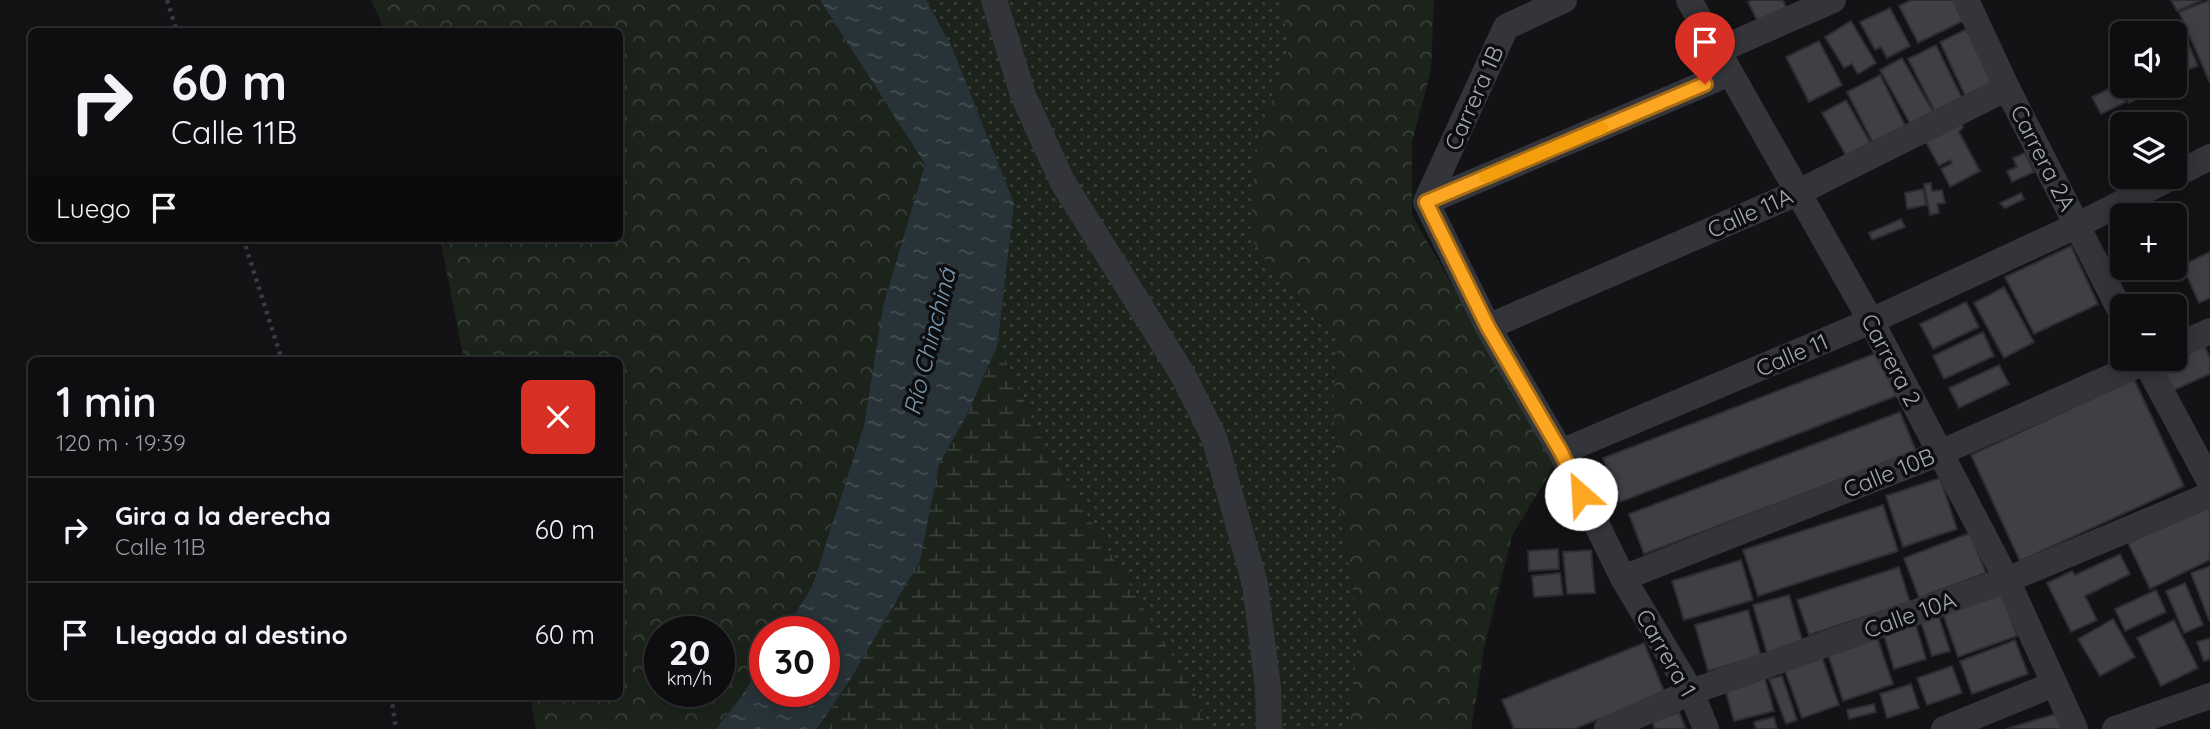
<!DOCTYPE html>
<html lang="es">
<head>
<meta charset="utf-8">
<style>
  :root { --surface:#0e0e10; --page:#1c1c1e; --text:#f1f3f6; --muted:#9b9c9f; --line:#2e2e30 }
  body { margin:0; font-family:Quicksand,sans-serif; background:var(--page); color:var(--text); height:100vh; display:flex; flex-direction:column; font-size:26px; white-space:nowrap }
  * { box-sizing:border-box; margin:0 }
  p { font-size:23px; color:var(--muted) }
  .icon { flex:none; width:38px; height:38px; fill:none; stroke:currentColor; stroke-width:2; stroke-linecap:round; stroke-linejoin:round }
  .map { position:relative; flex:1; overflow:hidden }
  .sheet { position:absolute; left:28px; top:357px; width:595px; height:343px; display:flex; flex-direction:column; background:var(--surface); border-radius:10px; box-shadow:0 4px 18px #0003,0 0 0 2px var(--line) }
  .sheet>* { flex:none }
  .banner { position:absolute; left:28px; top:28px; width:595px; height:214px; border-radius:10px; box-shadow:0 4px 18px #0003,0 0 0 2px var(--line); background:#0e0e10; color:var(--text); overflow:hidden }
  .buttons { position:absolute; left:2110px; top:21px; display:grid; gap:14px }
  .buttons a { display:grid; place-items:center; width:77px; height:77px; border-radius:10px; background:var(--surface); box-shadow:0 4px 18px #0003,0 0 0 2px var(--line); font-size:35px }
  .speed { position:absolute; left:644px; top:616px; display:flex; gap:14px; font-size:35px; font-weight:700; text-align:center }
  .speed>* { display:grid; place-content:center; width:91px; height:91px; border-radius:50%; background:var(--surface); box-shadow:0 4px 18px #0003,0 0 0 2px var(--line); line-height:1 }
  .speed small { font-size:18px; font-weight:400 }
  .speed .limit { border:10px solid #d22; background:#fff; color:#111 }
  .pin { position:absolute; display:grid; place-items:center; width:60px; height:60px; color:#fff; margin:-72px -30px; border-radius:50% 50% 50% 0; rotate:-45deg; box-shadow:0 0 7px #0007 }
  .pin .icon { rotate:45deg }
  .me { position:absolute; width:77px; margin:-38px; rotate:334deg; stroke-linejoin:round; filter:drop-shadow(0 0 5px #0008) }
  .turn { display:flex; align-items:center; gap:24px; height:147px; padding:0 28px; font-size:32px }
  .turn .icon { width:91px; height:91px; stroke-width:2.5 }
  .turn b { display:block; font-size:49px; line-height:60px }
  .then { display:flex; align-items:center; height:66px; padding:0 28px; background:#0003; gap:14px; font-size:26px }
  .round { display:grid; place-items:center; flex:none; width:74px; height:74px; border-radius:10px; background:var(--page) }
  .summary { display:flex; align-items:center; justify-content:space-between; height:119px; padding:0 28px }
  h1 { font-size:42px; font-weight:600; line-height:52px }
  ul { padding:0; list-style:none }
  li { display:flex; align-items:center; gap:21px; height:105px; padding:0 28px; border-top:2px solid var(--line) }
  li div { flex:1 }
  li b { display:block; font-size:26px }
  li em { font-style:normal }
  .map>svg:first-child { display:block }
  .grass { fill:url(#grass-dots) }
  .forest { fill:url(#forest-crowns); fill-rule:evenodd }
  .wetland { fill:url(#wetland-marsh) }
  .water { fill:url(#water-ripples) }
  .building { fill:#3f4045; stroke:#2d2d31; stroke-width:2 }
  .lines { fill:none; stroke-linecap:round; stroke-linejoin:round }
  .path { stroke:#393c41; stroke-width:4.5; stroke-dasharray:3.5 5; stroke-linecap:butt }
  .street { stroke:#34353a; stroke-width:26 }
  .route-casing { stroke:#a46c16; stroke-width:18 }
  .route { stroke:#fda622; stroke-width:12 }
  .slow { stroke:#f59e0b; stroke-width:12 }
  .labels { text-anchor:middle; stroke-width:7; stroke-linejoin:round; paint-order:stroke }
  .street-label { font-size:23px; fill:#a3aab6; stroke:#0e0e10 }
  .water-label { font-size:24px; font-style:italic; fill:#789bb4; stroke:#0e0e10 }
</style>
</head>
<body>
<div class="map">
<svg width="2210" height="729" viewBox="0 0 2210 729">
  <defs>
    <pattern id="grass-dots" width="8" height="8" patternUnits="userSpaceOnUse" patternTransform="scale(1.75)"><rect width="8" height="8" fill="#1b231b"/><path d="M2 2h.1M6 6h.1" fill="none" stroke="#39403a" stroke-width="1.8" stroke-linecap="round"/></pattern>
    <pattern id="forest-crowns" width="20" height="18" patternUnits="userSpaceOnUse" patternTransform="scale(1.75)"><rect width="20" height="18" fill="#1b231b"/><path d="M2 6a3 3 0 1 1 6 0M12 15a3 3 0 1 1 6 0" fill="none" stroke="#39403a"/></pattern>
    <pattern id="wetland-marsh" width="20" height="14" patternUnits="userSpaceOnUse" patternTransform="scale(1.75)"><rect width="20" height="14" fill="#1b231b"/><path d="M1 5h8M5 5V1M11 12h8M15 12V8" fill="none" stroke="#39403a"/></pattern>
    <pattern id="water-ripples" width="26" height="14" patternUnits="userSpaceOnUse" patternTransform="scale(1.75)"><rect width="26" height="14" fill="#283339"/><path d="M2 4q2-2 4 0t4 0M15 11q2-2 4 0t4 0" fill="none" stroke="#444e53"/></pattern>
  </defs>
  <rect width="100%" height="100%" fill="#131315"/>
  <path class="grass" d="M926 0H1278L1291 43 1256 148 1281 284 1338 340 1333 404 1338 496 1359 627 1350 729H1206L1196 695 1043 442 998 344 1014 203 951 45Z"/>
  <path class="forest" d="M371 0H820L925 163 883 306 864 424 812 587 783 632H765V660L740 698 716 729H536L530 697 620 696V360H464L440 238H620V32L385 31ZM660 632H719V691H660Z
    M1278 0H1434L1431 70 1412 142V215L1555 464 1512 536 1485 644 1471 729H1350L1359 627 1338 496 1333 404 1338 340 1281 284 1250 236 1256 148 1291 43Z"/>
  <path class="wetland" d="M998 344 1043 442 1196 695 1206 729H817L850 680 920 561 939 465 970 409Z"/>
  <path class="water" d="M820 0H926L951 45 1014 203 998 344 970 409 939 465 920 561 850 680 817 729H716L740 698 765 660V691H824V632H783L812 587 864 425 883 306 925 164Z"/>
  <path class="building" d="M1752 0H1783L1787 9 1758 22 1748 2Z
    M1911 0H1954L1965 20 1918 43 1899 6Z
    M2171 0H2202L2177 11Z
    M2210 0V83L2179 12Z
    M1890 8 1910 46 1887 58 1881 47 1875 50 1860 22Z
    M1851 21 1876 63 1858 74 1852 64 1844 68 1825 37Z
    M1971 27 1997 84 1966 98 1940 42Z
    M2187 40 2198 66 2175 74V44Z
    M1819 41 1842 85 1809 102 1786 57Z
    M1936 45 1963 100 1936 114 1908 59Z
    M1902 58 1935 115 1912 127 1880 70Z
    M1880 75 1908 131 1875 147 1847 92Z
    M2123 78V86L2162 87 2129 103 2118 81Z
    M2117 85 2126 102 2101 114 2092 97Z
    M1846 100 1872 146 1848 159 1822 113Z
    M2131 112 2136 124H2123V138L2120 139 2112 120Z
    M1959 118 1963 127 1959 132 1980 171 1950 187 1941 169 1952 163 1950 160 1939 166 1923 137Z
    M2025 153 2034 172 2012 182 2007 171 2017 167 2013 158Z
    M1931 183 1932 191 1942 190 1945 203 1937 204 1939 213 1930 215 1924 184Z
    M1923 189 1926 205 1907 209 1905 193Z
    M2021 193 2024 199 2005 208 2000 203Z
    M1901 219 1905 227 1872 240 1869 233Z
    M2071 246 2098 304 2034 334 2005 277Z
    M2210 252V298L2199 303 2182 265Z
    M2004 287 2034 342 2004 358 1974 303Z
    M1966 302 1979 327 1933 349 1920 324Z
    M1983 332 1994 356 1944 379 1933 356Z
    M2204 345 2210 358V374L2172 391 2160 364Z
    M1879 352 1896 396 1620 502 1603 458Z
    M1999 365 2009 384 1959 408 1949 388Z
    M2134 379 2184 486 2020 561 1971 455Z
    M1900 412 1916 451 1644 554 1629 514Z
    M1940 478 1957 529 1903 547 1886 496Z
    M2210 504V560L2150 589 2128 543Z
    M1883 505 1898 551 1758 596 1743 550Z
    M1970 533 1986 573 1919 598 1904 558Z
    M1558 549 1559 569 1529 571 1528 551Z
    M1591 550 1595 593 1567 594 1563 552Z
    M2120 554 2130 574 2085 596 2097 620 2071 632 2047 583 2072 571 2075 575Z
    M1741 560 1753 600 1684 620 1672 581Z
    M2210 566V620H2209L2191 573Z
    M1899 567 1910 602 1809 635 1797 600Z
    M1560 573 1563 595 1534 597 1532 576Z
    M2185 583 2203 625 2184 633 2166 591Z
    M2156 590 2166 612 2125 631 2115 609Z
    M2002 593 2017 636 1958 657 1943 614Z
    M1789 595 1803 643 1767 653 1753 605Z
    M1748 610 1761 656 1708 671 1695 625Z
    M1938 614 1950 651 1932 656 1920 619Z
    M1914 619 1926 659 1894 669 1882 629Z
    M2113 619 2135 657 2100 676 2078 639Z
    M2174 620 2198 668 2161 686 2137 638Z
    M1875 631 1893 684 1843 701 1826 648Z
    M2210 638V659L2204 661 2197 642Z
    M2015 640 2028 674 1972 694 1960 661Z
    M1644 643 1665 693 1574 729H1514L1502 700Z
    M1822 657 1839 705 1802 718 1785 671Z
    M1952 666 1962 693 1927 705 1917 678Z
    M1764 675 1774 711 1734 721 1724 685Z
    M1782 676 1797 720 1786 724 1769 679Z
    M1911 684 1919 708 1887 718 1880 694Z
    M1874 704 1876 712 1849 719 1847 710Z
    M1679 712 1686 729H1655L1652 722Z
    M2061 712 2067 729H2006Z
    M1774 717 1777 729H1756L1754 722Z"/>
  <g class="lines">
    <path class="path" d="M167 0 177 32
      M243 238 282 360
      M391 696 396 729"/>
    <path class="street" d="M994 0 1023 95 1062 181 1183 375 1214 437 1255 584 1268 688 1269 729
      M1564 0 1506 27 1426 202 1488 327 1561 452 1623 578 1691 692 1706 729
      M1689 0 1871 321 2007 580 2075 729
      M1966 0 2007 88 2123 316
      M1719 50 1833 0
      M2175 175 2210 157
      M1426 202 1730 73
      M1488 327 1799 192 2007 88
      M2175 347 2210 331
      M2144 359 2210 482
      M1561 452 1871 321 2078 225 2172 177
      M1623 578 1940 453 2151 359
      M1607 729 1691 692 2007 580 2210 495
      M1944 729 2054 684
      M2115 729 2210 696"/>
  </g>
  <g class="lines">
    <defs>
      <path id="route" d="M1581 494 1561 452 1488 327 1426 202 1705 84"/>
    </defs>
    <use href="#route" class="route-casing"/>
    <use href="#route" class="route"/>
    <path class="slow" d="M1485 177 1602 128"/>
  </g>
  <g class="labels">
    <g class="street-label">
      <text transform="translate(1474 98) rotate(-66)" y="8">Carrera 1B</text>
      <text transform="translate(2043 158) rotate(63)" y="8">Carrera 2A</text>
      <text transform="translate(1750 213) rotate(-24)" y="8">Calle 11A</text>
      <text transform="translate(1792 355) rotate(-23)" y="8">Calle 11</text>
      <text transform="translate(1891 360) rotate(62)" y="8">Carrera 2</text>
      <text transform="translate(1889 473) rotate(-22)" y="8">Calle 10B</text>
      <text transform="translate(1910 615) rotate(-20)" y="8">Calle 10A</text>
      <text transform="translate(1666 653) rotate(60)" y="8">Carrera 1</text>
    </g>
    <g class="water-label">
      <text transform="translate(930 342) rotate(-76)" y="8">Río Chinchiná</text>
    </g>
  </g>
</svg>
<div class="buttons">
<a><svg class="icon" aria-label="sound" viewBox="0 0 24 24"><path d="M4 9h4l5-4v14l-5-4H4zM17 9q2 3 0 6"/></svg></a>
<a><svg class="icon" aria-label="layers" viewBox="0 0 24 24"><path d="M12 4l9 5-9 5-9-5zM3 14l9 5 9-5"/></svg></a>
<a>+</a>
<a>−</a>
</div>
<div class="speed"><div>20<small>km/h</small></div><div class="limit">30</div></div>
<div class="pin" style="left:1705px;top:84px;background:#d93025"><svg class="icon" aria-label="arrive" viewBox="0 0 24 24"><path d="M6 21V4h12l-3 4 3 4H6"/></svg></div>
<svg class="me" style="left:1581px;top:494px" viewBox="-20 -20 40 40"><circle r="19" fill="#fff"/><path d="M0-13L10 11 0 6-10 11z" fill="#fda622"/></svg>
<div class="banner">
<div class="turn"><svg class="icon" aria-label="right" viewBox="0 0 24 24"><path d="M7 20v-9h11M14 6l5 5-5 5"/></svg><div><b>60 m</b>Calle 11B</div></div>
<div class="then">Luego<svg class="icon" aria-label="arrive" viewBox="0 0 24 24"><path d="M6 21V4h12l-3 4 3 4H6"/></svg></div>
</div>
<section class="sheet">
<div class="summary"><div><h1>1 min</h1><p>120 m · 19:39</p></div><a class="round" style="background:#d93025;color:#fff"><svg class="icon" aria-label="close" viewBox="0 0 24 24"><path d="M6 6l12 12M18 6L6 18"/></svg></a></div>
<ul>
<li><svg class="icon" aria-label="right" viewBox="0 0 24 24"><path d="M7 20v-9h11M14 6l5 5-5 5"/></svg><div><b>Gira a la derecha</b><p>Calle 11B</p></div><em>60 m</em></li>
<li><svg class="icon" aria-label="arrive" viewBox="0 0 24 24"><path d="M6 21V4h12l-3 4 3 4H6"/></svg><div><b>Llegada al destino</b></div><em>60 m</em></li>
</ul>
</section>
</div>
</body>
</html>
